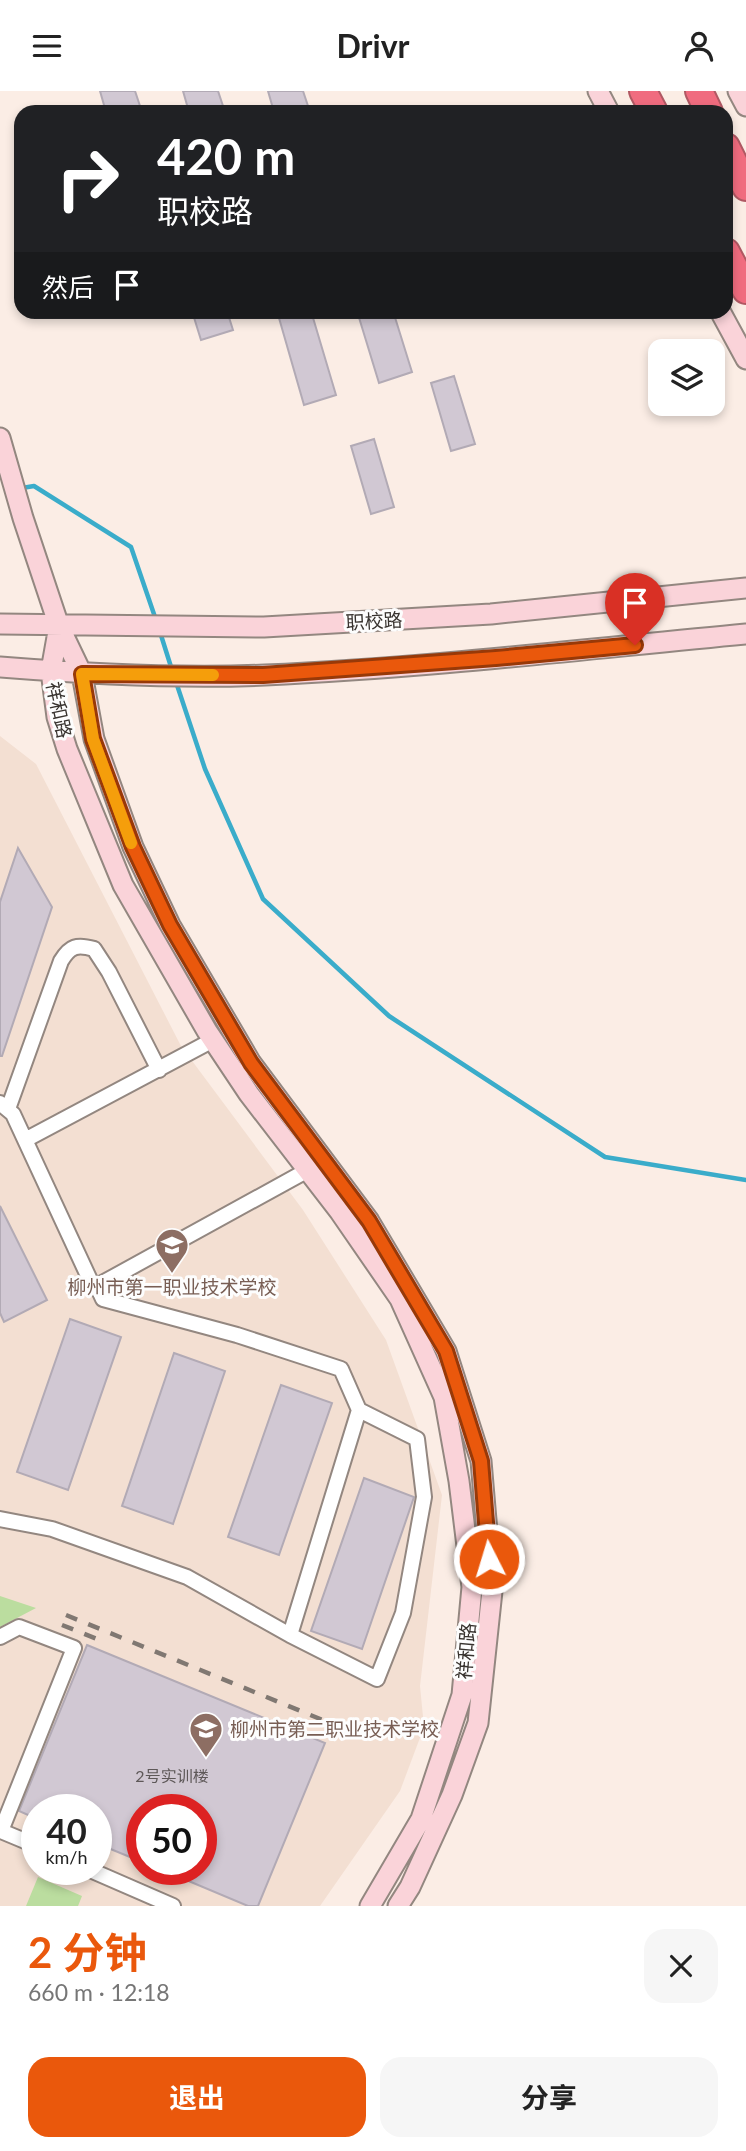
<!DOCTYPE html>
<html lang="zh">
<head>
<meta charset="utf-8">
<style>
  :root { --surface:#fff; --page:#f6f6f6; --text:#222; --muted:#767676; --accent:#ea580c }
  body { margin:0; font-family:Lato,"Noto Sans SC",sans-serif; background:var(--page); color:var(--text); height:100vh; display:flex; flex-direction:column; font-size:26px; white-space:nowrap }
  * { box-sizing:border-box; margin:0 }
  p { font-size:23px; color:var(--muted) }
  .icon { flex:none; width:38px; height:38px; fill:none; stroke:currentColor; stroke-width:2; stroke-linecap:round; stroke-linejoin:round }
  .map { position:relative; height:1815px; overflow:hidden }
  .panel { display:flex; flex-direction:column; background:var(--surface); flex:1 }
  .panel>* { flex:none }
  .hud { position:absolute; left:14px; top:14px; width:719px; height:214px; border-radius:21px; box-shadow:0 4px 10px #0003; background:#202124; color:#fff; overflow:hidden }
  .buttons { position:absolute; left:648px; top:248px; display:grid; gap:14px }
  .buttons a { display:grid; place-items:center; width:77px; height:77px; border-radius:14px; background:var(--surface); box-shadow:0 4px 10px #0003; font-size:35px }
  .speed { position:absolute; left:21px; top:1703px; display:flex; gap:14px; font-size:35px; font-weight:700; text-align:center }
  .speed>* { display:grid; place-content:center; width:91px; height:91px; border-radius:50%; background:var(--surface); box-shadow:0 4px 10px #0003; line-height:1 }
  .speed small { font-size:18px; font-weight:400 }
  .speed .limit { border:10px solid #d22; background:#fff; color:#111 }
  .pin { position:absolute; display:grid; place-items:center; width:60px; height:60px; color:#fff; margin:-72px -30px; border-radius:50% 50% 50% 0; rotate:-45deg; box-shadow:0 0 7px #0007 }
  .pin .icon { rotate:45deg }
  .me { position:absolute; width:77px; margin:-38px; rotate:355deg; stroke-linejoin:round; filter:drop-shadow(0 0 5px #0008) }
  .turn { display:flex; align-items:center; gap:24px; height:147px; padding:0 28px; font-size:32px }
  .turn .icon { width:91px; height:91px; stroke-width:2.5 }
  .turn b { display:block; font-size:49px; line-height:60px }
  .then { display:flex; align-items:center; height:66px; padding:0 28px; background:#0003; gap:14px; font-size:26px }
  .round { display:grid; place-items:center; flex:none; width:74px; height:74px; border-radius:21px; background:var(--page) }
  .summary { display:flex; align-items:center; justify-content:space-between; height:119px; padding:0 28px }
  h1 { font-size:42px; font-weight:700; line-height:52px; color:var(--accent) }
  .action { display:flex; gap:14px; margin-top:auto; padding:14px 28px }
  .action a { flex:1; height:80px; border-radius:21px; background:var(--accent); color:#fff; font-size:28px; font-weight:700; line-height:80px; text-align:center }
  .action a+a { background:var(--page); color:var(--text) }
  header { display:flex; justify-content:space-between; align-items:center; height:91px; padding:0 28px; background:var(--surface); font-size:32px; font-weight:700 }
  .map>svg:first-child { display:block }
  .built { fill:#f3dfd2; fill-rule:evenodd }
  .green { fill:#bbdd9f }
  .lines { fill:none; stroke-linecap:round; stroke-linejoin:round }
  .stream { stroke:#3aacca; stroke-width:4.5 }
  .building { fill:#d1c8d3; stroke:#b2aab5; stroke-width:2 }
  .street-casing { stroke:#938780; stroke-width:18 }
  .secondary-casing { stroke:#938780; stroke-width:23 }
  .highway-casing { stroke:#b05863; stroke-width:30 }
  .street { stroke:#fff; stroke-width:14 }
  .secondary { stroke:#fad3d9; stroke-width:19 }
  .highway { stroke:#f06c7f; stroke-width:26 }
  .rail { stroke:#807872; stroke-width:4.5; stroke-dasharray:12 12; stroke-linecap:butt }
  .route-casing { stroke:#983908; stroke-width:18 }
  .route { stroke:#ea580c; stroke-width:12 }
  .slow { stroke:#f59e0b; stroke-width:12 }
  .labels { text-anchor:middle; stroke-width:6; stroke-linejoin:round; paint-order:stroke }
  .number-label { font-size:16px; fill:#5e5858 }
  .street-label { font-size:19px; fill:#38332f; stroke:#fdfdfd }
  .education-label { font-size:19px; fill:#785e54; stroke:#fdfdfd }
</style>
</head>
<body>
<header><svg class="icon" aria-label="menu" viewBox="0 0 24 24"><path d="M4 6h16M4 12h16M4 18h16"/></svg>Drivr<svg class="icon" aria-label="person" viewBox="0 0 24 24"><circle cx="12" cy="8" r="4"/><path d="M4 21q1-7 8-7t8 7"/></svg></header>
<div class="map">
<svg width="746" height="1815" viewBox="0 0 746 1815">
  <rect width="100%" height="100%" fill="#fbede5"/>
  <path class="built" d="M0 645 36 673 181 955 303 1119 386 1249 442 1404 420 1595 424 1636 400 1700 320 1815H0ZM37 1718H96V1778H37ZM142 1718H201V1778H142Z"/>
  <path class="green" d="M0 1505 36 1517 0 1536Z
    M38 1786 82 1805 78 1815H26Z"/>
  <g class="lines">
    <path class="stream" d="M22 397 34 395 131 456 156 529
      M160 541 172 579
      M176 591 205 678 263 808 389 925 605 1066 746 1089"/>
  </g>
  <path class="building" d="M100 0H135L142 21H106Z
    M183 0H218L225 21H189Z
    M268 0H303L310 21H274Z
    M192 220H227L233 239 201 249Z
    M277 220H311L336 304 304 314Z
    M357 220H393L412 281 379 292Z
    M454 285 475 353 451 360 431 292Z
    M374 348 394 416 371 423 351 355Z
    M18 757 52 816 2 965H0V811Z
    M0 1115 47 1209 4 1231 0 1222Z
    M70 1228 121 1246 68 1399 17 1381Z
    M174 1262 225 1280 173 1433 122 1415Z
    M281 1294 332 1312 279 1464 228 1446Z
    M364 1387 414 1406 362 1558 311 1540Z
    M87 1554 325 1652 258 1815H248L160 1778H201V1718H142V1771L96 1752V1718H37V1728L19 1720Z"/>
  <g class="lines">
    <defs>
      <path id="street" d="M0 1012 13 1023 90 1189 97 1195 308 1079
        M8 1018 61 870C70 855 77 853 94 858L109 881 159 979
        M25 1049 213 949
        M97 1195 103 1208 237 1244 341 1278 359 1319 290 1544
        M0 1428 52 1438 187 1486 290 1544 377 1588 403 1522 424 1406 417 1348 359 1319
        M0 1546 19 1536 74 1557 1 1740 37 1755
        M88 1778 173 1815"/>
      <path id="secondary" d="M598 0 609 21
        M738 0 746 15
        M720 220 746 268
        M0 347 23 427 59 535 82 583 94 648 133 756 170 834 251 972 369 1130 446 1260 481 1370 492 1500 478 1632 452 1704 410 1796 398 1815
        M0 533 264 536 491 523 746 497
        M59 535 51 580 57 626 67 658 123 794 207 940 249 1003 340 1121 400 1208 444 1306 459 1390 472 1496 462 1604 421 1728 370 1815
        M0 576C88 583 177 588 265 584 426 577 586 558 746 543"/>
      <path id="highway" d="M643 0 654 21
        M699 0 709 21
        M726 56 746 96
        M726 161 746 199"/>
    </defs>
    <use href="#street" class="street-casing"/>
    <use href="#secondary" class="secondary-casing"/>
    <use href="#highway" class="highway-casing"/>
    <use href="#street" class="street"/>
    <use href="#secondary" class="secondary"/>
    <use href="#highway" class="highway"/>
    <path class="rail" d="M66 1524 330 1632
      M62 1534 102 1550"/>
  </g>
  <g class="lines">
    <defs>
      <path id="route" d="M489 1468 481 1370 446 1260 369 1130 251 972 170 834 133 756 93 648 82 583 263 584 496 567 635 554"/>
    </defs>
    <use href="#route" class="route-casing"/>
    <use href="#route" class="route"/>
    <path class="slow" d="M131 752 93 648 82 583 213 584"/>
  </g>
  <defs>
    <symbol id="school-pin" viewBox="-11 -11 22 30"><path d="M0 17L-7.5 6A9.5 9.5 0 1 1 7.5 6Z" fill="#8d6e63" stroke="#fdfdfd"/><path d="M0-5L7-2L0 1L-7-2ZM-4 1L0 2.5L4 1V4Q0 6-4 4Z" fill="#fff"/></symbol>
  </defs>
  <g fill-rule="evenodd">
    <use href="#school-pin" x="153" y="1135" width="38" height="52"/>
    <use href="#school-pin" x="187" y="1619" width="38" height="52"/>
  </g>
  <g class="labels">
    <g class="number-label">
      <text x="172" y="1691">2号实训楼</text>
    </g>
    <g class="street-label">
      <text transform="translate(374 530) rotate(-3)" y="7">职校路</text>
      <text transform="translate(59 619) rotate(78)" y="7">祥和路</text>
      <text transform="translate(466 1560) rotate(-85)" y="7">祥和路</text>
    </g>
    <g class="education-label">
      <text x="172" y="1203">柳州市第一职业技术学校</text>
      <text x="230" y="1645" text-anchor="start">柳州市第二职业技术学校</text>
    </g>
  </g>
</svg>
<div class="buttons">
<a><svg class="icon" aria-label="layers" viewBox="0 0 24 24"><path d="M12 4l9 5-9 5-9-5zM3 14l9 5 9-5"/></svg></a>
</div>
<div class="speed"><div>40<small>km/h</small></div><div class="limit">50</div></div>
<div class="pin" style="left:635px;top:554px;background:#d93025"><svg class="icon" aria-label="arrive" viewBox="0 0 24 24"><path d="M6 21V4h12l-3 4 3 4H6"/></svg></div>
<svg class="me" style="left:489px;top:1468px" viewBox="-20 -20 40 40"><circle r="17" fill="#ea580c" stroke="#fff" stroke-width="3"/><path d="M0-11L8 9 0 5-8 9z" fill="#fff"/></svg>
<div class="hud">
<div class="turn"><svg class="icon" aria-label="right" viewBox="0 0 24 24"><path d="M7 20v-9h11M14 6l5 5-5 5"/></svg><div><b>420 m</b>职校路</div></div>
<div class="then">然后<svg class="icon" aria-label="arrive" viewBox="0 0 24 24"><path d="M6 21V4h12l-3 4 3 4H6"/></svg></div>
</div>
</div>
<section class="panel">
<div class="summary"><div><h1>2 分钟</h1><p>660 m · 12:18</p></div><a class="round"><svg class="icon" aria-label="close" viewBox="0 0 24 24"><path d="M6 6l12 12M18 6L6 18"/></svg></a></div>
<div class="action"><a>退出</a><a>分享</a></div>
</section>
</body>
</html>
